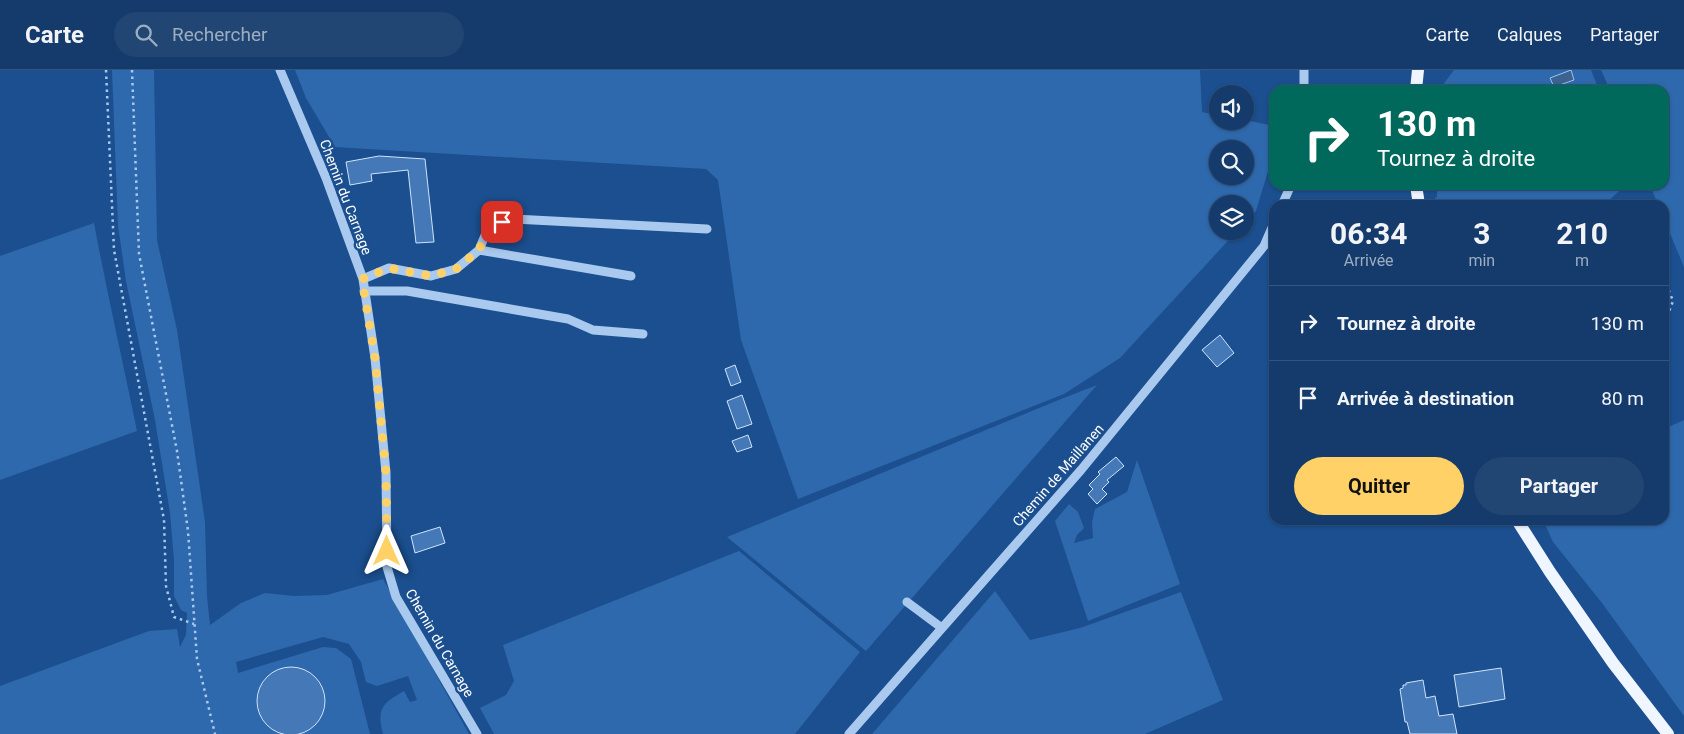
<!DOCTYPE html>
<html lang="fr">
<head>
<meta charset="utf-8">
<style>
  :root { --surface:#143b6b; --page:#214673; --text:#f1f3f6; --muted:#9dadc1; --line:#33557e; --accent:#ffd166 }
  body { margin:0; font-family:Roboto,sans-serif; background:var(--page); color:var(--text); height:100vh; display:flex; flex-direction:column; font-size:19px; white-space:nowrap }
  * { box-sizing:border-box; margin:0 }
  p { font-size:16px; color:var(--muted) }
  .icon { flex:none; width:28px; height:28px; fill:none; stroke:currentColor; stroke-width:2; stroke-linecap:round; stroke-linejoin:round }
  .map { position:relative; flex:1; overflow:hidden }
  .sheet { position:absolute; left:1269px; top:130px; width:400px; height:325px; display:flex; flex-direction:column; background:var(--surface); border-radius:15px; box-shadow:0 1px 4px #0004,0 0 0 1px var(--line) }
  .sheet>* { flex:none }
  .hud { position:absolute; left:1269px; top:15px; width:400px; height:105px; border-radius:15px; box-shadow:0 1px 4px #0004,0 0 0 1px var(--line); background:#00695c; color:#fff; overflow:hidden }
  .fabs { position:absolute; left:1209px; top:15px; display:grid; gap:10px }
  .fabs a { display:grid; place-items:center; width:45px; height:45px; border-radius:50%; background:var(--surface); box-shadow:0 1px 4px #0004,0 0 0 1px var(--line); font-size:25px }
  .pin { position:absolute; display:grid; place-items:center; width:42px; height:42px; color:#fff; margin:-21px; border-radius:10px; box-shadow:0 2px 8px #0006 }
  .me { position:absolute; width:55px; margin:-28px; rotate:0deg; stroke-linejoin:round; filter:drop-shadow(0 0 4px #0008) }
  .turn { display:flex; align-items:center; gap:18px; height:105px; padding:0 25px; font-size:22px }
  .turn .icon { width:65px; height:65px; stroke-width:2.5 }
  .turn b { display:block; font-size:35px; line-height:42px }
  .eta { display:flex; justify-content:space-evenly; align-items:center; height:85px; text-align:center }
  .eta b { font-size:30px; font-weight:700; line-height:35px }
  .primary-button { display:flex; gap:10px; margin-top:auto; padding:10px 25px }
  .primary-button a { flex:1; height:58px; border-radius:30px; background:var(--accent); color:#111; font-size:20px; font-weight:700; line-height:58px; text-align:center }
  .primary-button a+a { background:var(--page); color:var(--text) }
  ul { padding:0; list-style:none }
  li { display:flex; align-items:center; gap:15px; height:75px; padding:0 25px; border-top:1px solid var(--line) }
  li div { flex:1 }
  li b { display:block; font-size:19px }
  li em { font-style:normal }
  header { display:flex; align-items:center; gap:30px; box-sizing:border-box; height:70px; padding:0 25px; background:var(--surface); border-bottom:1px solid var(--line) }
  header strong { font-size:24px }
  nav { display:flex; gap:28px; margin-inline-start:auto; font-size:18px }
  .search { width:350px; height:45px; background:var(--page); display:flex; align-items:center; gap:12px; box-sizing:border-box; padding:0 18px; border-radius:28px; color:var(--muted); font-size:19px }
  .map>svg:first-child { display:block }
  .green { fill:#2e69ad; fill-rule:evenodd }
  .water { fill:#3c6290; stroke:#9cc4f0 }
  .building { fill:#4478b7; stroke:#cfe3fa }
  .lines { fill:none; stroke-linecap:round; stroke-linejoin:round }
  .path { stroke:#a9c9ee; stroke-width:2.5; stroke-dasharray:2.5 4; stroke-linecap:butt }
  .minor { stroke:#a9c9ee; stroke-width:9 }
  .major { stroke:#f0f6ff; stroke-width:12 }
  .route { stroke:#ffd166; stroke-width:9; stroke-dasharray:0 16.2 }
  .labels { text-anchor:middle; stroke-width:5; stroke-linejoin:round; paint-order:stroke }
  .street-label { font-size:14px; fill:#fff; stroke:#1b4f8f }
</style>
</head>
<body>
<header>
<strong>Carte</strong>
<div class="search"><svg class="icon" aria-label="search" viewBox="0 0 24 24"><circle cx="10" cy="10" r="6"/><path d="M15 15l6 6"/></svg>Rechercher</div>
<nav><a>Carte</a><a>Calques</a><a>Partager</a></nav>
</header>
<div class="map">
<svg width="1684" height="664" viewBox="0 0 1684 664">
  <rect width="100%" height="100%" fill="#1b4f8f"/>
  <path class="green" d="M112 0H154L157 170 177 260 205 452 207 526 210 555 241 533 265 523 294 526 327 525 383 509 469 664H383C376 638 383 633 404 621L410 632 417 630 408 606 377 616 366 612 361 592 349 574 323 567 236 592 238 603 323 577 336 578 351 589 370 664H0V616L149 561 177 559 180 577 186 565 187 543 181 540 174 526V490L170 443 155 350 126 211 118 156Z
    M295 0H1200L1202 42 1217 45 1218 51 1245 50 1274 56V81L1256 141 1245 152V134H1218V161H1237L1120 288 1064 324 798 429 741 270 718 110 706 99 335 77 306 28ZM1218 79H1245V106H1218Z
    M1454 0H1591L1599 20H1439Z
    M1601 0H1684V197L1664 149V135H1658L1650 115H1664V20H1610Z
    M1437 115H1631L1618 122 1604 135H1436L1435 128 1437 127Z
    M94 153C107 223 123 292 137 361L0 410V186Z
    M1097 315 866 581 727 467 1061 329Z
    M1684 350V646L1602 533 1553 472 1543 450H1664V359Z
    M1137 390 1180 514 1088 551 1055 451 1069 434 1078 442 1084 458 1077 465 1074 473 1093 468 1092 452 1095 439 1127 422Z
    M739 481 860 582 795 664H494L480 638 506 625 514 611 503 575Z
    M995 521 1030 570 1080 558 1181 522 1223 630 1145 664H872Z"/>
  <path class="water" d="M1571 0 1574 10 1554 17 1550 8Z"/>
  <path class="building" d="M379 86 425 89 434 172 416 173 408 100 371 104 372 111 350 115 346 92Z
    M1220 265 1234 283 1217 297 1202 280Z
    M735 295 741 312 731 316 725 299Z
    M742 325 752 354 737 359 727 331Z
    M748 365 752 377 737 382 732 371Z
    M1116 387 1124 396 1107 410 1109 412 1102 419 1107 424 1097 434 1088 424 1093 419 1089 415 1100 404 1098 402Z
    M440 457 445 473 415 483 411 466Z
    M257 631a34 34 0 1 1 68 0a34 34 0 1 1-68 0Z
    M1501 598 1505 629 1459 637 1454 605Z
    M1423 610 1426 628 1435 626 1439 646 1453 644 1457 664H1410L1407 652H1405L1400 619 1403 618V615H1406V613Z"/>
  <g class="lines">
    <path class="path" d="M106 0 114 180 164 450 166 516 174 547 194 554
      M132 0 139 184 177 381 188 461 197 589 215 664
      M1664 208 1673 231 1664 255"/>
    <path class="minor" d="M280 0 326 108 363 209 375 288 386 403 387 497 396 527 477 664
      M1304 0V20
      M1282 135 1291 115
      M479 180 489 156 514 149 707 159
      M363 209 389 198 431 206 456 199 479 180 631 206
      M364 221H407L568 249 593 260 643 264
      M907 532 942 558
      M849 664 1081 400 1264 176 1274 153"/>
    <path class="major" d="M1416 20 1418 0
      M1416 115 1419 135
      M1517 450 1550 502 1613 593 1668 664"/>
  </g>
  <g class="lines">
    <path class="route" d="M387 481 386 403 375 288 362 209 389 198 431 206 456 199 479 180 489 156 502 152"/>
  </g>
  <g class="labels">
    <g class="street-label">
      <text transform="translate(346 127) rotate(69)" y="5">Chemin du Carnage</text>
      <text transform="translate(1058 405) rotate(-49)" y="5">Chemin de Maillanen</text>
      <text transform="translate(440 573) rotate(60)" y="5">Chemin du Carnage</text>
    </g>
  </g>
</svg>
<div class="fabs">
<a><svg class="icon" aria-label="sound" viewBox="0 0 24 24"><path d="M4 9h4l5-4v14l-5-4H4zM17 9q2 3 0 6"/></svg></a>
<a><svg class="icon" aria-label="search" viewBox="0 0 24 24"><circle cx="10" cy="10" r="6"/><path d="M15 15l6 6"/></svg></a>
<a><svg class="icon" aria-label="layers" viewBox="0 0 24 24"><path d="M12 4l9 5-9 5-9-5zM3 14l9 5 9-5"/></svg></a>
</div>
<div class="pin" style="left:502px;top:152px;background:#d93025"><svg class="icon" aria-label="arrive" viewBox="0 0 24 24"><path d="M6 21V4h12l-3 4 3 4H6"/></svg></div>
<svg class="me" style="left:387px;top:481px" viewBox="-20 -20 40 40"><path d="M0-17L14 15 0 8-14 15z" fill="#ffd166" stroke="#fff" stroke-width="4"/></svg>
<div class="hud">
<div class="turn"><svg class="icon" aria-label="right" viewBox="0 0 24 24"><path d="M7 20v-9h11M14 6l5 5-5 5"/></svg><div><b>130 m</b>Tournez à droite</div></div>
</div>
<section class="sheet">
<div class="eta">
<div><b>06:34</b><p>Arrivée</p></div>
<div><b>3</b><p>min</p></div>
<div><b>210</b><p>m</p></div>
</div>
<ul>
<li><svg class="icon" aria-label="right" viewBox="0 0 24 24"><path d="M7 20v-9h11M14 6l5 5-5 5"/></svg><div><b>Tournez à droite</b></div><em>130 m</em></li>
<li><svg class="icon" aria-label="arrive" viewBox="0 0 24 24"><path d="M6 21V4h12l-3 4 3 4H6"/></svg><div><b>Arrivée à destination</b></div><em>80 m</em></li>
</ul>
<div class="primary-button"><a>Quitter</a><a>Partager</a></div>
</section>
</div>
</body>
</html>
